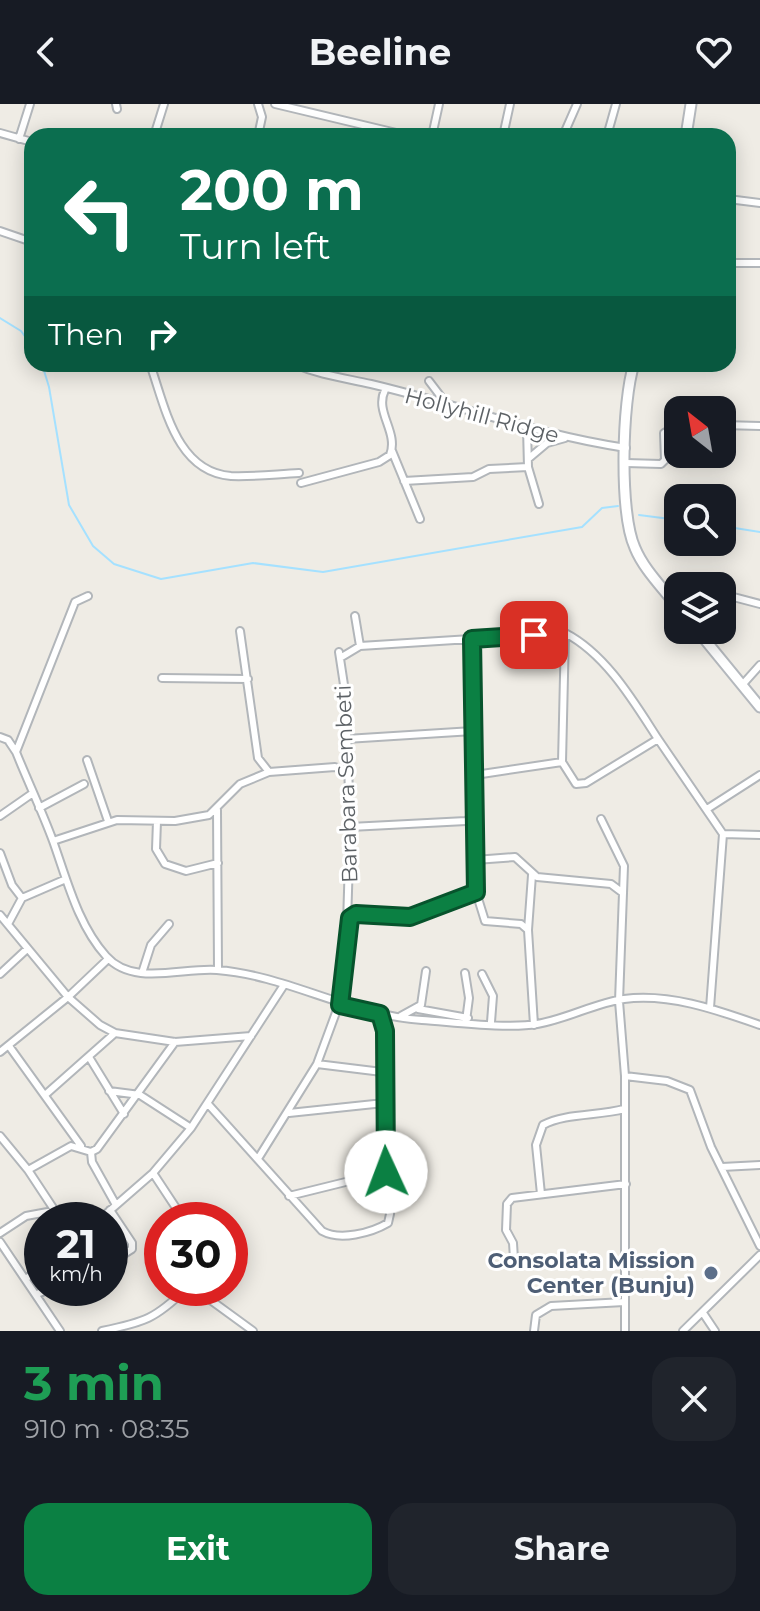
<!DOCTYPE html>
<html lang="en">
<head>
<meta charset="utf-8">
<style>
  :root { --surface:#171b24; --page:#20242c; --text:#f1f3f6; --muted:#9ea1a6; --accent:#0b8043 }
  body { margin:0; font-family:Montserrat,sans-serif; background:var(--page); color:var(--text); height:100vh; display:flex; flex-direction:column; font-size:30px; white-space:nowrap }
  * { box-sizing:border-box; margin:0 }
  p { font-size:26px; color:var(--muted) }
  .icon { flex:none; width:44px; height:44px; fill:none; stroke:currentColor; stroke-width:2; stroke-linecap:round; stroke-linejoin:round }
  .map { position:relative; height:1227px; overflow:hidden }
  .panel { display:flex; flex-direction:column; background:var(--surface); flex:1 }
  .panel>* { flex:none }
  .top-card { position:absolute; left:24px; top:24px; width:712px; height:244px; border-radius:24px; box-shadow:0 4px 20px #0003; background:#0b6e4f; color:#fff; overflow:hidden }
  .needle { width:52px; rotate:329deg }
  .buttons { position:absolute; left:664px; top:292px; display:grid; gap:16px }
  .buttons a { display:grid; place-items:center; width:72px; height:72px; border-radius:16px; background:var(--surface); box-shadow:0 4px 20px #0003; font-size:40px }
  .speed { position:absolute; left:24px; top:1098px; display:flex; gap:16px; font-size:40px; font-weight:700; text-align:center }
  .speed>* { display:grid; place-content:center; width:104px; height:104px; border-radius:50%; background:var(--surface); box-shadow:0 4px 20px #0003; line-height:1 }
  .speed small { font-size:20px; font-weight:400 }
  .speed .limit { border:12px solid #d22; background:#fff; color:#111 }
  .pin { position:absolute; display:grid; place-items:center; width:68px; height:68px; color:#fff; margin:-34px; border-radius:16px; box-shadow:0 4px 12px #0006 }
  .me { position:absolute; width:88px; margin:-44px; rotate:358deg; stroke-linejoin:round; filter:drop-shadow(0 0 6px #0008) }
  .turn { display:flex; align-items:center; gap:28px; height:168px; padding:0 24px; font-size:36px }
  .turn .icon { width:104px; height:104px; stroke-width:2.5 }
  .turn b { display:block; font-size:56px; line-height:68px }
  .then { display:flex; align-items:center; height:76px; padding:0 24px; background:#0003; gap:16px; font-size:30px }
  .round { display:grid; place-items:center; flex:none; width:84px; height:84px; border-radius:24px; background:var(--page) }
  .headline { display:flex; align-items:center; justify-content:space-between; height:136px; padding:0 24px }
  h1 { font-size:48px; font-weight:700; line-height:60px; color:#1e9e55 }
  .primary-button { display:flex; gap:16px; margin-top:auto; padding:16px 24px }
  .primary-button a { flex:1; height:92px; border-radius:24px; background:var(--accent); color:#fff; font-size:32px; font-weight:700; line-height:92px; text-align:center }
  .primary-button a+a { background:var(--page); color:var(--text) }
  header { display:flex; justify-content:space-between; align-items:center; height:104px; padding:0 24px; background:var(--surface); font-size:36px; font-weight:700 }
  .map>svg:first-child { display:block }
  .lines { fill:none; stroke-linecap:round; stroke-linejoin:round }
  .stream { stroke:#a5e1ff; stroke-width:2 }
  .street-casing { stroke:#b2b6ba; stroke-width:10 }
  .secondary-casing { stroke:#b4b8bd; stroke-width:13 }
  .street { stroke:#fff; stroke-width:6 }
  .secondary { stroke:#fff; stroke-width:9 }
  .route-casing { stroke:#07532c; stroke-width:20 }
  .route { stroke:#0b8043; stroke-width:14 }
  .service-dot { fill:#5c6f8a; stroke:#fff; stroke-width:3 }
  .labels { text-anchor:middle; stroke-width:6; stroke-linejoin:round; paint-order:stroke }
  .street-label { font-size:22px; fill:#5d6266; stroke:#fff }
  .service-label { font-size:22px; font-weight:bold; fill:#4e5e75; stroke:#fff; text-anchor:end }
</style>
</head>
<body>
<header><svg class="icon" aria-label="back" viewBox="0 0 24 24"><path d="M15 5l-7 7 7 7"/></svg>Beeline<svg class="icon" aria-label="heart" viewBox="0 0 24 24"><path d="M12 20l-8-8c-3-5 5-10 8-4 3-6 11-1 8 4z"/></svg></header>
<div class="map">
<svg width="760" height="1227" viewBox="0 0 760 1227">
  <rect width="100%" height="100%" fill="#efece5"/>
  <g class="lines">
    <path class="stream" d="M0 214 21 227 32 242
      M42 260 49 283 69 401 93 442 114 460 161 475 253 459 323 468 582 423 602 404 618 402
      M639 411 678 416
      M722 422 760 428"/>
    <defs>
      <path id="street" d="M116 0 117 5
        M275 0 409 32
        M0 29 32 38
        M154 32 164 0
        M258 32 262 13 258 0
        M432 32 439 0
        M503 32 510 0
        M563 32 577 0
        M607 32 616 0
        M19 35 30 0
        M728 95 760 99
        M0 127 32 138
        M728 159H760
        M150 260C165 302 176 368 231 372 253 373 277 370 299 369
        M294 260C320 271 344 274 371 280 456 300 538 331 626 344
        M429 277 448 302
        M722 321 760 322
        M527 324 528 363 539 400
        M392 347 420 415
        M528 355 547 339 565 334
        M626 359 661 360 665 356 664 329 678 321
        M404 377 473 373 489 365 528 363
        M301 379 379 358 390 351C399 328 374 308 385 286
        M722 490 760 500
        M355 512 360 542
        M240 527 258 654 269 668
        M565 529 562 658 576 680 586 679 658 635 723 730 710 904
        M472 535 476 788 485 817 521 820 528 826 534 921
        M340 554 360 542 565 529C606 550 634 598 658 635
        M162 574 248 575
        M743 580 760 561
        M0 633 8 636 16 648C28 678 42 707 53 737 67 776 78 821 106 852 133 883 183 863 217 866 286 871 349 911 422 916 453 918 508 925 537 920 567 915 595 899 624 895 670 889 717 906 760 921
        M346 635 473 627
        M16 648 75 498 88 492
        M87 656 108 717
        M475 671 562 658
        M39 704 84 680
        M707 705 760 671
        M217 706 218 866
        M0 712 33 689
        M601 715 624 762 619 897 625 972V1227
        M157 717 156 745 165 760 186 767 218 759
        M350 723 466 717 475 711
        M723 730 760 731
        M53 737 117 716 175 717 209 711 240 680 269 668 335 663 347 668
        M0 749 12 781 22 794
        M475 756 515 753 537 773 611 780 623 789
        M0 811 68 893 100 921 115 929 175 938 251 932
        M350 814 356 810 410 813 476 788
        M8 820 22 794 66 775
        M528 826 532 771
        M142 869 151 841 169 820
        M465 869 469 894 466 917
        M0 870 27 845
        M482 870 493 892 491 918
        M418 905 468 914
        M401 912 421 901 426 867
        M9 942 81 1042
        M0 948 68 893 108 855
        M89 953 124 1010
        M317 960 382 968
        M625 972 667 977 690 986 711 1043 760 1142
        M109 987 140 991 191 1024
        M45 991 115 929
        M208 1000 322 1127C340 1137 371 1129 388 1119L390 1110 382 968 385 927 380 910
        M289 1009 384 999
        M0 1032 28 1066 71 1042 91 1048 97 1045 175 938
        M91 1048 92 1058 116 1101
        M259 1053 317 960 345 884 350 723 346 594 339 548
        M722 1063 760 1061
        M28 1066 61 1116
        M153 1069 184 1116
        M541 1090 536 1041 543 1021C565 1009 599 1012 624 1005
        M289 1092 386 1068
        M99 1116 153 1069 191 1024 284 881
        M0 1129 26 1112 53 1107
        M0 1138 60 1227
        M514 1155 513 1139 506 1126 507 1100 512 1094 626 1080
        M110 1159 132 1145V1139L110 1106
        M25 1175 42 1165
        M194 1184 253 1227
        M37 1190 52 1184
        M703 1209 715 1227
        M102 1227C145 1218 155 1215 187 1184
        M534 1227 536 1211 551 1202 624 1198
        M683 1227 760 1151"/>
      <path id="secondary" d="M686 32 691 0
        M634 260C622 297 619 409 635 444 644 466 664 485 678 504
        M697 526 760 603"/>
    </defs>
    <use href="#street" class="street-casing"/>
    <use href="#secondary" class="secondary-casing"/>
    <use href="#street" class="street"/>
    <use href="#secondary" class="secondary"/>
  </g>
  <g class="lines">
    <defs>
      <path id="route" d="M386 1068 385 927 380 910 340 901 350 814 356 810 410 813 476 788 472 535 534 531"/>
    </defs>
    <use href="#route" class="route-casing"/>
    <use href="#route" class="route"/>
  </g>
  <circle class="service-dot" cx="711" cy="1169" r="8"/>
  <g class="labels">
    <g class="street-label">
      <text transform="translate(482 311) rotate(15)" y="8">Hollyhill Ridge</text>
      <text transform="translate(346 680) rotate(-92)" y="8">Barabara Sembeti</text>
    </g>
    <g class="service-label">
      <text x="695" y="1164">Consolata Mission<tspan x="695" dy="25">Center (Bunju)</tspan></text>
    </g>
  </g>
</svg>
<div class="buttons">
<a><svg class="needle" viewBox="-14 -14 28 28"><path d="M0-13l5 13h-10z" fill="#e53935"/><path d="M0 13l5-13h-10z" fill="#9ea1a6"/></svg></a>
<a><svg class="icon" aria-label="search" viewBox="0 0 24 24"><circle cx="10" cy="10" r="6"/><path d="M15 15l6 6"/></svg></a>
<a><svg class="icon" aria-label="layers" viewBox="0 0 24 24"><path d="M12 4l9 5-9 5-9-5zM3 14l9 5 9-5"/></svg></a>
</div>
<div class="speed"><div>21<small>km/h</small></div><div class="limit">30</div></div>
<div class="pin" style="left:534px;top:531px;background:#d93025"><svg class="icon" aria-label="arrive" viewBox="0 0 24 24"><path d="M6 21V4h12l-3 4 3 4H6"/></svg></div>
<svg class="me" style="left:386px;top:1068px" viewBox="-20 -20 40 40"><circle r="19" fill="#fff"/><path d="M0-13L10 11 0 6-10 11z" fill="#0b8043"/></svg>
<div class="top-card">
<div class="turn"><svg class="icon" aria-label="left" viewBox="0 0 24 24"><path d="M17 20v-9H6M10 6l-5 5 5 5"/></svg><div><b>200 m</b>Turn left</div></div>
<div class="then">Then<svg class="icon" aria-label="right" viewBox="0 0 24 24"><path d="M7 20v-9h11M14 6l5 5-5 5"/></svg></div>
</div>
</div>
<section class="panel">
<div class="headline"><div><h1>3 min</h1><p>910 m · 08:35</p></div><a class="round"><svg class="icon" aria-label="close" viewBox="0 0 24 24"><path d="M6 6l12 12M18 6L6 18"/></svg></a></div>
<div class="primary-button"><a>Exit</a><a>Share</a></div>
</section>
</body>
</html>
